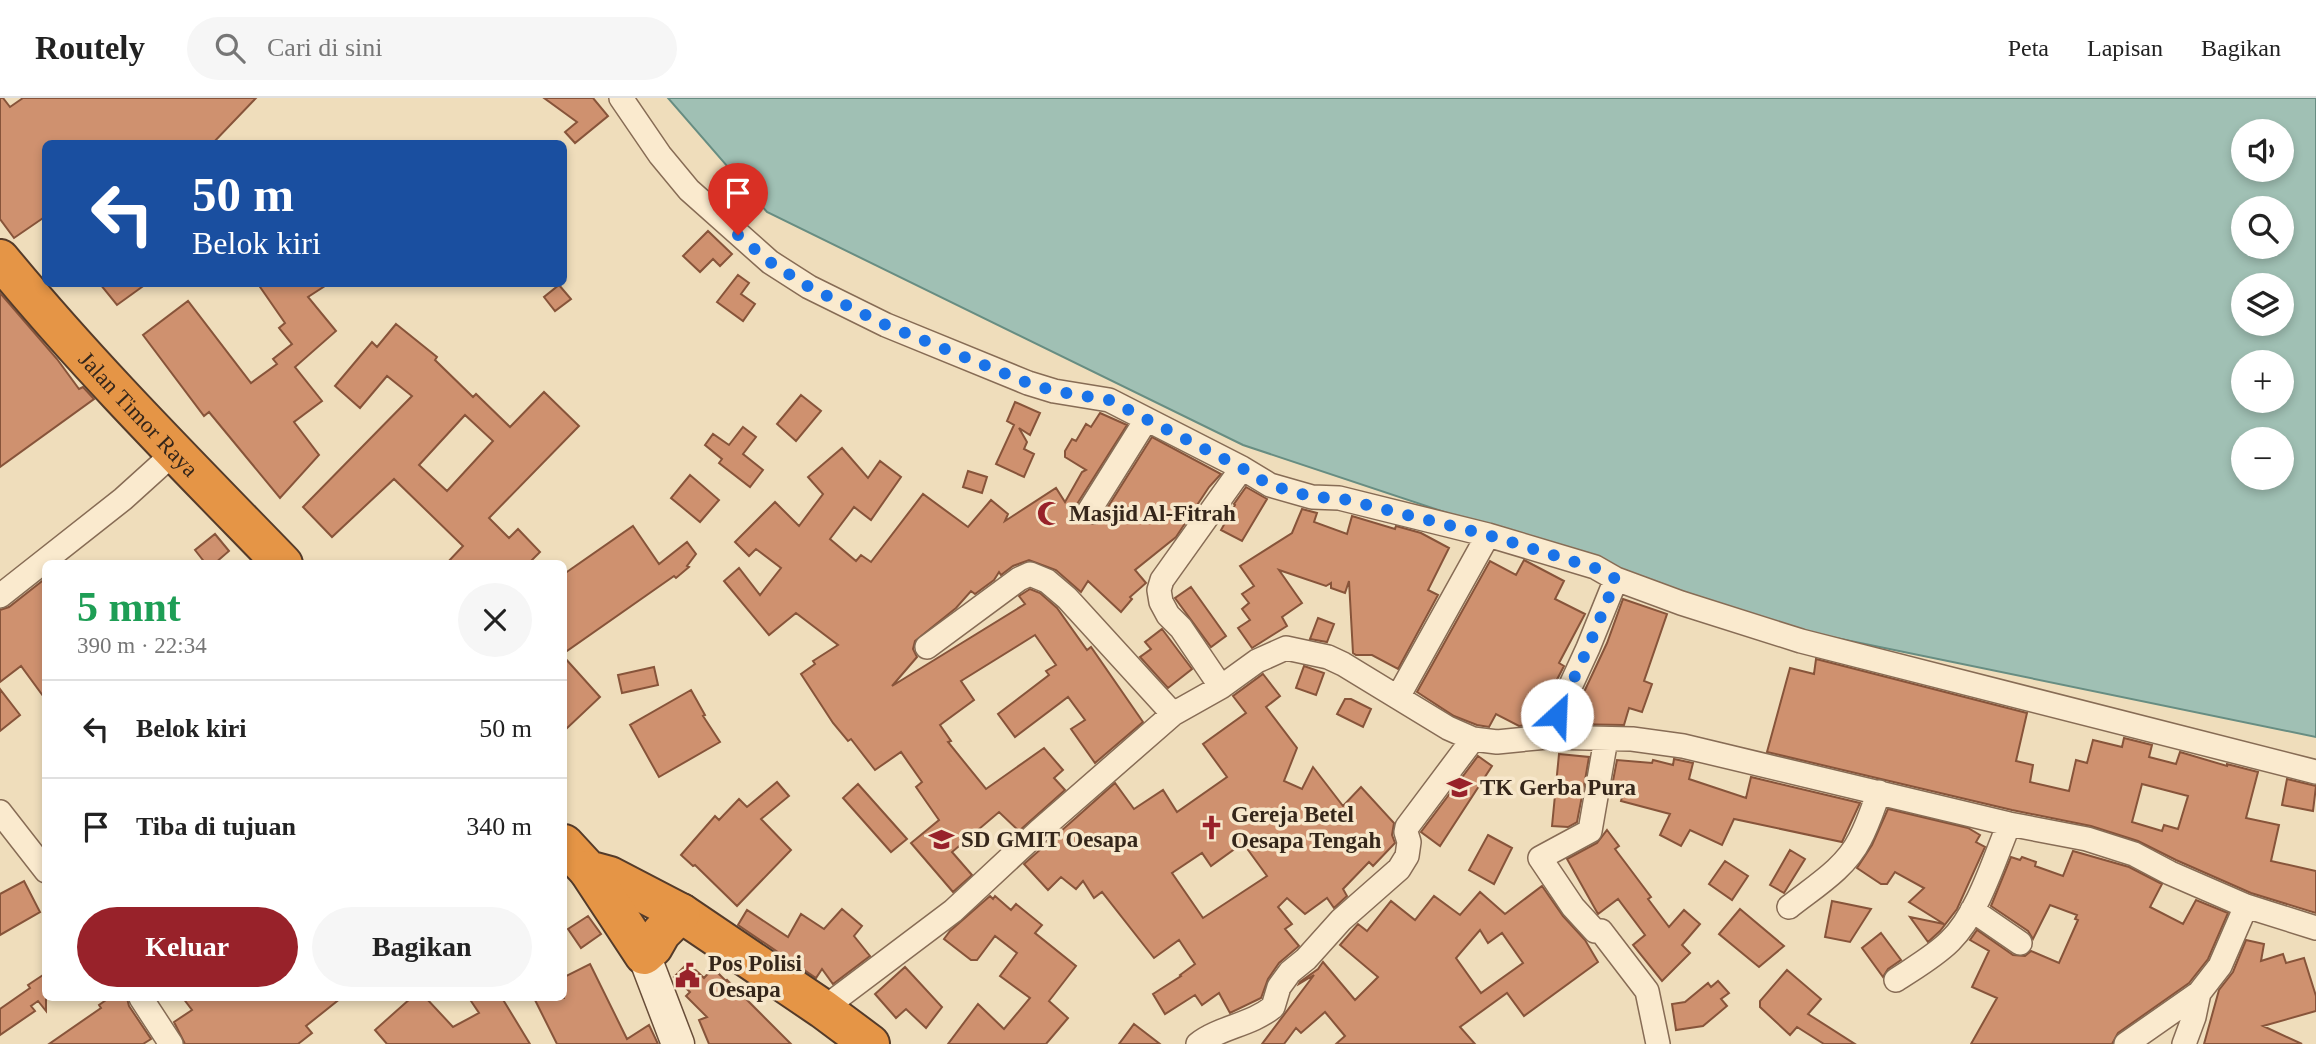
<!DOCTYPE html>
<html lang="id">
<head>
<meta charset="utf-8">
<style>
  :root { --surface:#fff; --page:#f6f6f6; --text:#222; --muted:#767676; --line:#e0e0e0; --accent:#98222a }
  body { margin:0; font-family:Georgia,serif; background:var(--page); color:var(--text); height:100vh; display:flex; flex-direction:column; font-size:26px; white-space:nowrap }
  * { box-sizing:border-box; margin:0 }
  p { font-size:23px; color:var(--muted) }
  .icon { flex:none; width:38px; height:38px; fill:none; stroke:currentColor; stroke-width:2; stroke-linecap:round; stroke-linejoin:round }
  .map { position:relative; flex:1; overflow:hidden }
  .sheet { position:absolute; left:42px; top:462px; width:525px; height:441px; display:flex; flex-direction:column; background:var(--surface); border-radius:10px; box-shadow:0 4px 10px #0003 }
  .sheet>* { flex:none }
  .banner { position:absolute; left:42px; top:42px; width:525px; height:147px; border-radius:10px; box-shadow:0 4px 10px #0003; background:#1a4fa0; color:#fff; overflow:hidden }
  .fabs { position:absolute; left:2231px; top:21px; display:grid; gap:14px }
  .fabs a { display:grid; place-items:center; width:63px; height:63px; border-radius:50%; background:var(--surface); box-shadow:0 4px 10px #0003; font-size:35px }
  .pin { position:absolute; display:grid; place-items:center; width:60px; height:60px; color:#fff; margin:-72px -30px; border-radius:50% 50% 50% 0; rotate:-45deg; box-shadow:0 0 7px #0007 }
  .pin .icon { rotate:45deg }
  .me { position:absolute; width:77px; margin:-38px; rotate:25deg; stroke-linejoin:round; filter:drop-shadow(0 0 5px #0008) }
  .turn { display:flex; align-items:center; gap:24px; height:147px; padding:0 35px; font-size:32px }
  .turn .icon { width:91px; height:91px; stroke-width:2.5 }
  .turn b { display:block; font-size:49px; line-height:60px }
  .round { display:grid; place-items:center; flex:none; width:74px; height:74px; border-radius:37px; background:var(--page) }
  .summary { display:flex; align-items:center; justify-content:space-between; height:119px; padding:0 35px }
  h1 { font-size:42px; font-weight:700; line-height:52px; color:#1e9e55 }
  .cta { display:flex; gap:14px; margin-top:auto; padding:14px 35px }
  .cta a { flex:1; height:80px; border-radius:42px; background:var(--accent); color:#fff; font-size:28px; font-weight:700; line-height:80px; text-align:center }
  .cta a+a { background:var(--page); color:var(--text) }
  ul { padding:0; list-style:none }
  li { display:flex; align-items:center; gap:21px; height:98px; padding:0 35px; border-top:2px solid var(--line) }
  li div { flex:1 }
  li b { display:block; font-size:26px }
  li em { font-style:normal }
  header { display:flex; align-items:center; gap:42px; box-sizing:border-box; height:98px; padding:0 35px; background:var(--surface); border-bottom:2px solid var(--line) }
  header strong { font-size:33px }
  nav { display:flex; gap:38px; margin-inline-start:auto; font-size:24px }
  .search { width:490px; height:63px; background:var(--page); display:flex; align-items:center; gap:18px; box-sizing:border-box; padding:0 24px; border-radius:38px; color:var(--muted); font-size:26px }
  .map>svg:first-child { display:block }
  .water { fill:#a0c0b4; stroke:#678d82; stroke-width:2; fill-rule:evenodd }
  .building { fill:#cf916f; stroke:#87543a; stroke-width:2; fill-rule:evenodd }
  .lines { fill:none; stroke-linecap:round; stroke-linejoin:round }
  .street-casing { stroke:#876c55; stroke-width:26 }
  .secondary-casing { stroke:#684d38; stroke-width:35 }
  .highway-casing { stroke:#543b2a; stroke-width:42 }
  .street { stroke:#faeace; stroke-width:23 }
  .secondary { stroke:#faeace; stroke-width:32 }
  .highway { stroke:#e59546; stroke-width:38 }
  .route { stroke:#1a73e8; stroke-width:12; stroke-dasharray:0 21.6 }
  .labels { text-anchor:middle; stroke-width:7; stroke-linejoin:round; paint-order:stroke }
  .street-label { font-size:23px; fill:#35261a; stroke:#f7e7cb }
  .poi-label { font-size:23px; font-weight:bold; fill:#35261a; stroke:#f7e7cb; text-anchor:start }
</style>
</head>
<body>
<header>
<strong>Routely</strong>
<div class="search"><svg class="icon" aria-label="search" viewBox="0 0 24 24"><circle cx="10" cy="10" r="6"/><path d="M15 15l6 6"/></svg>Cari di sini</div>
<nav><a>Peta</a><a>Lapisan</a><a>Bagikan</a></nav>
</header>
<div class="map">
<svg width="2316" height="946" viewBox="0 0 2316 946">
  <rect width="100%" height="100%" fill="#efddbb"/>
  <path class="water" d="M668 0H2316V639L1802 533 1243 347 767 114ZM2244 33H2282V72H2244ZM2244 110H2282V149H2244ZM2244 187H2282V226H2244ZM2244 264H2282V303H2244ZM2244 341H2282V380H2244Z"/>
  <path class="building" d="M0 0H3L10 9 23 0H256L212 46H46V118L14 140 0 121Z
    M544 0H593L608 18 575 45 565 34 577 24Z
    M708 133 732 156 720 168 713 161 700 174 683 158Z
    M738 177 749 185 741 196 755 206 743 223 717 204Z
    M100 186H146L117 207Z
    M258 186H328L308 199 336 233 295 269 322 303 294 324 319 357 280 400 209 314 204 318 143 237 188 203 251 285 277 266 273 261 292 246 279 230 285 225Z
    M559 187 571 201 555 213 544 199Z
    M0 195 57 261 79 291 83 289 94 301 0 369Z
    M396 226 437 259 435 262 473 299 476 296 510 329 544 294 579 328 489 420 509 440 518 431 540 454 528 466H446L463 448 394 381 332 439 303 409 412 298 387 278 360 310 335 288 372 244 377 249ZM465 317 493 343 447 393 419 367Z
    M801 297 821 313 796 343 777 326Z
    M1015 304 1040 315 1030 337 1019 330 1027 344 1024 351 1034 356 1024 379 996 366 1014 327 1007 323Z
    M1100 315 1127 327 1077 406 1076 419 1082 425 1095 426 1101 420 1152 339 1221 376 1209 389 1176 439 1135 472 1146 485 1130 499 1132 501 1121 514 1088 483 1081 494 1056 472 1029 462 1013 468 1001 477 999 474 994 482 975 496 971 493 956 510 915 543 913 551 917 559 892 588 1025 506 1019 498 1030 491 1040 495 1057 510 1087 552 1091 549 1143 624 1095 665 1071 631 1085 622 1068 599 1015 639 998 616 1049 577 1046 573 1056 567 1035 537 961 583 974 602 940 627 951 643 948 644 986 691 1044 650 1063 672 1054 680 1065 692 1019 733 999 714 952 754 972 777 953 794 911 745 939 722 916 689 922 684 901 654 875 672 851 641 848 643 833 625 801 576 815 566 813 563 838 547 796 515 769 537 724 483 739 470 760 497 781 470 756 451 749 458 735 444 775 404 799 428 823 396 808 379 842 350 868 380 880 363 901 379 871 422 854 409 830 441 856 463 861 457 871 464 923 396 968 429 991 402 1008 416 1005 423 1056 390 1065 404 1082 374 1086 372 1065 359V353L1072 341 1076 343 1086 326 1091 329Z
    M743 329 756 339 743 356 763 372 750 389 719 365 722 361 705 347 713 336 729 347Z
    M968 373 987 379 982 395 963 389Z
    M690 377 719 402 700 424 671 400Z
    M1246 389 1267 401 1242 443 1221 432 1235 407 1234 406Z
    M1302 411 1317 415 1314 424 1347 436 1352 418 1395 431 1396 428 1421 435 1449 450 1428 492 1438 497 1398 571 1372 557H1356L1353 555 1349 483 1345 495 1331 490V485L1326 488 1279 472 1302 505 1282 519 1287 528 1252 550 1238 530 1250 522 1242 511 1249 505 1242 496 1254 488 1240 468 1292 435Z
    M633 428 659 466 687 444 696 456 687 468 689 469 676 480 674 478 564 555V476Z
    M215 436 229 453 214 466H206L195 452Z
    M1524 462 1564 483 1555 501 1585 516 1559 565 1564 568 1534 626 1519 628 1496 616 1489 629 1477 627 1454 618 1417 594 1490 463 1516 477Z
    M46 480V602L21 568 0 584V512L9 509Z
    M1191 489 1226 538 1211 549 1175 500Z
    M1623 501 1667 516 1644 583 1652 586 1642 614 1629 610 1624 627 1569 626 1607 545Z
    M1318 520 1334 526 1327 544 1310 541Z
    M1162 531 1192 571 1168 590 1140 559 1151 551 1145 544Z
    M564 559 600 599 564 633Z
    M1816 561 2027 615 2016 663 2033 667 2030 684 2069 693 2076 662 2087 665 2093 642 2122 649 2124 640 2152 647 2149 659 2176 666 2180 654 2227 668V666L2258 674 2246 720 2279 727 2271 763 2316 773V815L2251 795 2176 762 2138 743 2091 728 2012 712 1767 654 1790 570 1814 576ZM2142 686 2188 698 2178 731 2164 727 2162 733 2132 724Z
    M1304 568 1324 575 1316 597 1296 590Z
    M654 569 658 587 622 595 618 577Z
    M1263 576 1280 598 1266 609 1297 650 1284 683 1302 691 1313 669 1343 708 1361 689 1394 725 1392 737 1395 745 1373 768 1369 764 1343 791 1347 798 1334 810 1327 800 1305 816 1287 800 1278 809 1292 826 1285 831 1299 848 1279 865 1268 881 1261 900 1230 915 1219 895 1202 907 1195 897 1165 916 1153 896 1181 878 1180 877 1195 866 1179 842 1154 860 1102 794 1094 800 1083 783 1076 791 1061 779 1048 792 1024 766 1115 685 1134 711 1163 692 1177 714 1227 679 1203 646 1246 615 1233 598ZM1243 745 1267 778 1203 820 1172 775 1202 755 1211 768Z
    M0 591 20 617 0 633Z
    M691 592 705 617 703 618 720 644 659 679 630 627Z
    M1345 601H1351L1371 611 1363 629 1337 616Z
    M1559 656 1589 659 1583 694 1578 692 1582 698 1577 724 1568 729 1552 728Z
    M1478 658 1492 668 1440 748 1421 734Z
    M1674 661 1693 665 1689 681 1746 700 1751 679 1860 705 1842 744 1734 721 1722 747 1690 732 1681 748 1660 737 1670 716 1621 703 1624 692 1612 688 1617 662 1652 665 1653 662 1673 667Z
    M2287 681 2316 688 2313 713 2282 707Z
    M777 684 789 698 761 721 791 752 737 808 695 767 693 768 681 757 715 718 719 722 739 701 747 709Z
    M858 686 907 741 891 754 843 700Z
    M1888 711 1968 730 1980 737 1976 744 1985 749 1957 811 1940 833 1928 844 1910 819 1944 826 1909 804 1924 790 1895 774 1887 786H1881L1857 770 1872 747Z
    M1607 732 1619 748 1615 751 1651 799 1648 801 1669 829 1684 812 1700 826 1682 847 1690 855 1662 883 1633 847 1645 837 1618 801 1598 816 1567 761 1597 745Z
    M1488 737 1512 750 1494 786 1469 772Z
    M1790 752 1805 761 1784 795 1770 787Z
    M2073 753 2129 769 2162 786 2150 809 2183 826 2196 802 2228 815 2208 861 2189 885 2118 935 2112 946H1971L1997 900 1972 889 1989 853 1970 842 1977 832 2013 857 2025 858 2031 853 2059 865 2078 822 2075 821 2077 817 2050 807 2033 841 2028 833 1991 808 2011 759 2020 762 2022 759 2036 764 2035 768 2063 778Z
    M1725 763 1748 778 1732 802 1709 786Z
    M24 783 40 814 0 837V796Z
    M1542 788 1563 818 1585 842 1598 864 1524 918 1507 895 1460 929 1475 946H1336L1345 938 1325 914 1301 935 1296 930 1284 946H1262L1314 877 1299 886 1300 884 1318 871 1323 864 1355 902 1378 879 1340 847 1358 826 1367 833 1391 803 1415 822 1434 798 1460 817 1480 794 1505 816ZM1480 832 1488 845 1502 835 1523 865 1481 895 1456 860Z
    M990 798 993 801 995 798 1011 812 1016 806 1042 827 1035 835 1076 868 1049 903 1068 920 1046 946H948L978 906 1004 931 1030 900 1000 878 1017 855 995 838 977 862H971L944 841 950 833Z
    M1832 803 1871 811 1850 844 1825 839Z
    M842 811 862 828 854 838 870 858 833 886 822 871 816 880 738 827 747 812 788 839 801 816 824 831Z
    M1740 811 1784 848 1759 869 1719 836Z
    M588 818 601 836 581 850 568 831Z
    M1881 835 1901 862 1888 871 1883 879 1862 850Z
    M2246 842 2264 846 2261 863 2283 856 2286 865 2304 860 2316 898V913L2263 928 2302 946H2204L2219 892 2233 874Z
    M688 865 704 880 713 870 726 883 727 882 791 946H709L699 922 707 919 686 898 690 894 674 879Z
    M590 866 627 941 649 927 658 946H557L534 900H564V879Z
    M905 869 942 909 926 930 906 911 896 920 875 896Z
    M1787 872 1821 901 1808 916 1855 946H1824L1797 929 1790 937 1760 909V903Z
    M46 875V913L38 903 31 908 35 913 0 937V911L30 890 28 887Z
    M1718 883 1729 895 1721 901 1727 908 1703 928 1676 932 1672 906 1685 904 1708 885 1711 889Z
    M109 900H127L129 908 151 941 143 946H49L101 910 99 907Z
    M183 900H341L306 928 312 935 298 946H185L174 924 192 912Z
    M411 900H426L453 929 479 915 469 900H502L530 946H387L375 932Z
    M1134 926 1160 946H1119Z"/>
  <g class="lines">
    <defs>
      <path id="street" d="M621 0 660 57 689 92 770 164 809 189 886 227 1028 285 1054 293 1109 302 1242 370 1270 387 1312 399 1339 400 1488 437 1595 469 1616 481 1681 505 1801 543 2316 674
        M1089 413 1146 322
        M0 498 123 401 175 354
        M927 549 1019 481 1030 476 1047 483 1067 500 1173 616
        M1221 589 1181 530 1168 517 1161 504 1159 492 1162 482 1242 370
        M1398 599 1488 437
        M1547 639 1588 550 1616 481
        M1606 641 1590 733 1540 760 1573 809 1595 833H1601L1647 893 1658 946
        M0 714 46 773
        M1789 809C1814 789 1845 771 1860 741 1868 726 1873 710 1879 694
        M1972 812 2020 845
        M1896 882C1914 870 1935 858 1950 843 1978 816 1994 762 2009 726
        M141 900 171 946
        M823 911 953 813 1039 733 1173 616 1221 589 1257 563 1286 550 1328 559 1343 566 1448 630 1473 641 1497 644 1547 639 1632 641 1683 648 2009 726 2087 741 2134 756 2170 775 2246 808 2316 830
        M1198 946C1220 929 1251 927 1273 909L1279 889 1290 874 1306 861 1341 822 1399 771 1407 758 1409 744 1406 734 1407 729 1473 641
        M2126 946 2199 895 2220 868 2246 808
        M2184 946 2194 919 2199 895"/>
      <path id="secondary" d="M644 857 678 946"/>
      <g id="highway">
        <path id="s1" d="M0 161C88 268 186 366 283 466"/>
        <path d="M564 746 588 772 610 778 681 815 823 911 870 946"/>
        <path d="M588 772 644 857 653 849 661 835 681 815"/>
      </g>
    </defs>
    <use href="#street" class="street-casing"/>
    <use href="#secondary" class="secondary-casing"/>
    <use href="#highway" class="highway-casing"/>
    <use href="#street" class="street"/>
    <use href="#secondary" class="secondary"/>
    <use href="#highway" class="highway"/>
  </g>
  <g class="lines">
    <path class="route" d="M738 137 770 164 809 189 886 227 1028 285 1054 293 1109 302 1242 370 1270 387 1312 399 1339 400 1488 437 1595 470 1616 481 1588 550 1557 617"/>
  </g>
  <defs>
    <symbol id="mosque-bare" viewBox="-9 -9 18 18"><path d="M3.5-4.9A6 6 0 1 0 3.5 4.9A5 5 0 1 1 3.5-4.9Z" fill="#98222a" stroke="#f7e7cb" stroke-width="2.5" paint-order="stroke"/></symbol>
    <symbol id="school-bare" viewBox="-9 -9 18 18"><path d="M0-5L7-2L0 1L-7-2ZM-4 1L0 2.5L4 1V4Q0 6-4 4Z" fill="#98222a" stroke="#f7e7cb" stroke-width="2.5" paint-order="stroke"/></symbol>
    <symbol id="church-bare" viewBox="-9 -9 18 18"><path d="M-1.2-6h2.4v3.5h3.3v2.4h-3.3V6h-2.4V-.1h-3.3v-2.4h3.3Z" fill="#98222a" stroke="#f7e7cb" stroke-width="2.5" paint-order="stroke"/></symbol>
    <symbol id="civic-bare" viewBox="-9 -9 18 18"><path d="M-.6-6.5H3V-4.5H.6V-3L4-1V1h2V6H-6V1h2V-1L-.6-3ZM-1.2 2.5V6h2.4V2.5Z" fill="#98222a" stroke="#f7e7cb" stroke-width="2.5" paint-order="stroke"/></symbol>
  </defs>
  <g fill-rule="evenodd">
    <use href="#mosque-bare" x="1032" y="398" width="35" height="35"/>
    <use href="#school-bare" x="1442" y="672" width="35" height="35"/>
    <use href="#church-bare" x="1194" y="712" width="35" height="35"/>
    <use href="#school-bare" x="924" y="724" width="35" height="35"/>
    <use href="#civic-bare" x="670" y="860" width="35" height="35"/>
  </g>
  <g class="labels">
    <g class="street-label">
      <text dy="8" stroke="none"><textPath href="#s1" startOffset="208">Jalan Timor Raya</textPath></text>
    </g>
    <g class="poi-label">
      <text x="1069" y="423">Masjid Al-Fitrah</text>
      <text x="1480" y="697">TK Gerba Pura</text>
      <text x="1231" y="724">Gereja Betel<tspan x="1231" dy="26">Oesapa Tengah</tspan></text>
      <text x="961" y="749">SD GMIT Oesapa</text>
      <text x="708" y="873">Pos Polisi<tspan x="708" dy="26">Oesapa</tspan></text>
    </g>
  </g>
</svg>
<div class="fabs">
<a><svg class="icon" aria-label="sound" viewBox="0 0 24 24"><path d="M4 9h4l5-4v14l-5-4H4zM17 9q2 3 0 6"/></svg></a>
<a><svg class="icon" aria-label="search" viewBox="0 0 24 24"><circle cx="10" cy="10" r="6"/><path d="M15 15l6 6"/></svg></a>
<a><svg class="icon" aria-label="layers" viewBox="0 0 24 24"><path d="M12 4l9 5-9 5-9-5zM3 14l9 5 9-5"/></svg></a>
<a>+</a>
<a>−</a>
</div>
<div class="pin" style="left:738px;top:137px;background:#d93025"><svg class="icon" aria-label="arrive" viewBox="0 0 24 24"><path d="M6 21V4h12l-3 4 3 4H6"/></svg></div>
<svg class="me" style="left:1557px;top:617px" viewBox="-20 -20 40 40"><circle r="19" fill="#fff"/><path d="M0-13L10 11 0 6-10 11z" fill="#1a73e8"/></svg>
<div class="banner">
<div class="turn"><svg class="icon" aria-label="left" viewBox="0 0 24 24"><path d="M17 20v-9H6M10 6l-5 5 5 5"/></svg><div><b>50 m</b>Belok kiri</div></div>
</div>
<section class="sheet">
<div class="summary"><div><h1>5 mnt</h1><p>390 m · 22:34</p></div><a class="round"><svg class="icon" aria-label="close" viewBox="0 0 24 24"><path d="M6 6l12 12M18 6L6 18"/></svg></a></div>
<ul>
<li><svg class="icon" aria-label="left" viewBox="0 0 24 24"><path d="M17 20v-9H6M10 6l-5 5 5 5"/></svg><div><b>Belok kiri</b></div><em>50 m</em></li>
<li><svg class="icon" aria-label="arrive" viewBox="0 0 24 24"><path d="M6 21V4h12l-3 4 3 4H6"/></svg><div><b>Tiba di tujuan</b></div><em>340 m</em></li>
</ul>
<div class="cta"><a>Keluar</a><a>Bagikan</a></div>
</section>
</div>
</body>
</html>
